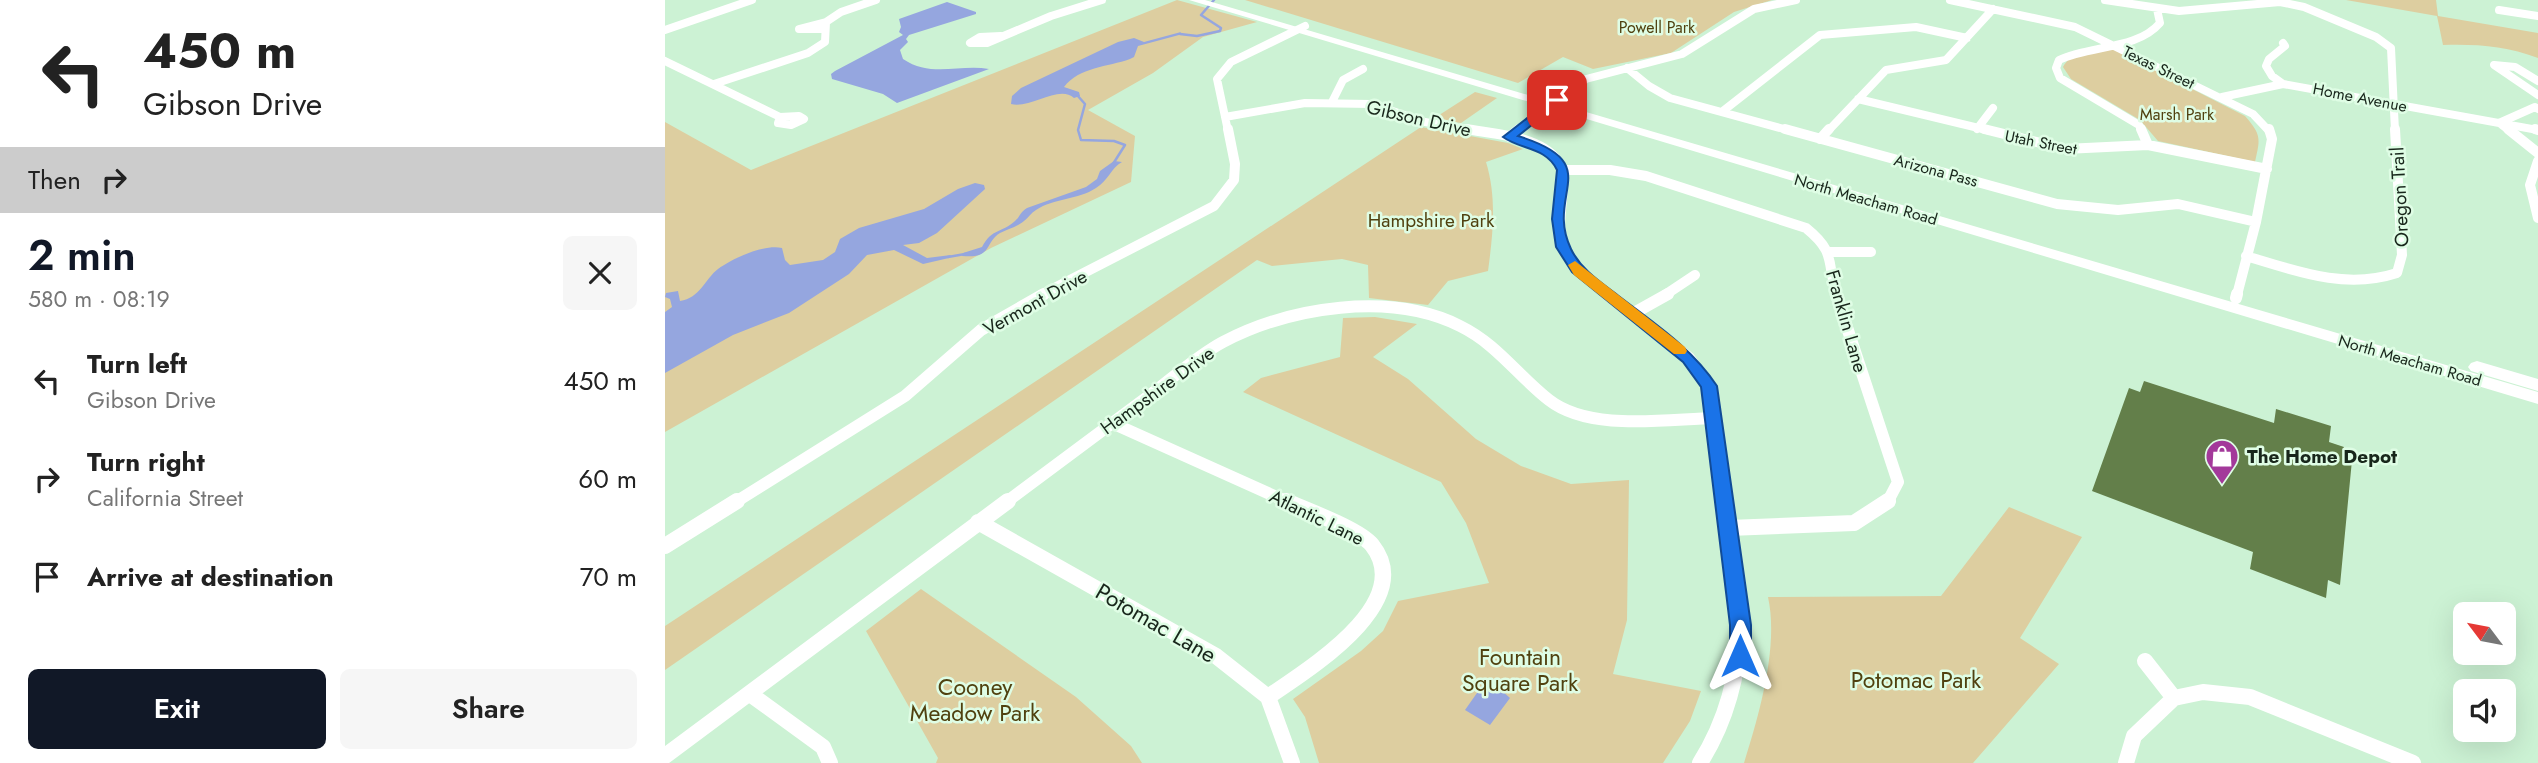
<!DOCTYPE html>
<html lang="en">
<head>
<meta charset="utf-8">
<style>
  :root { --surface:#fff; --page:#f6f6f6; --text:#222; --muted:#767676; --accent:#111827 }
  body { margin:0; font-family:Jost,sans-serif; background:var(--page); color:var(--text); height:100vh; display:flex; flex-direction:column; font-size:26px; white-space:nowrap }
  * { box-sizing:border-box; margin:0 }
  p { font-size:23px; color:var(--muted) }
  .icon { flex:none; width:38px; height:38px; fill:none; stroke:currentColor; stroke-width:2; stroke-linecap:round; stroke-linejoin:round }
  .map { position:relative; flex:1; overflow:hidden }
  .sheet { display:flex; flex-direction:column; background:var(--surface); width:665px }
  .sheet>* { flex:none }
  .banner { background:#fff; color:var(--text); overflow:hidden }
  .needle { width:46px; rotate:302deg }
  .controls { position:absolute; left:1788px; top:602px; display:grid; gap:14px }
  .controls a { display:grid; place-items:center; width:63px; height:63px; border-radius:10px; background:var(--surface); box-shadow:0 7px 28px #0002; font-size:35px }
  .pin { position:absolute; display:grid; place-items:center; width:60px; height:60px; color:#fff; margin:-30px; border-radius:14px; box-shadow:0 4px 10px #0006 }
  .me { position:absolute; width:77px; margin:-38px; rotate:0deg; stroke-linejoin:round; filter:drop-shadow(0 0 5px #0008) }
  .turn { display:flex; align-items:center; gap:24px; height:147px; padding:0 28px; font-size:32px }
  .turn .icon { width:91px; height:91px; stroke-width:2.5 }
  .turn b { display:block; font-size:49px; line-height:60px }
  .then { display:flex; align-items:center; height:66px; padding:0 28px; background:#0003; gap:14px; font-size:26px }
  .round { display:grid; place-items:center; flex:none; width:74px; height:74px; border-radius:10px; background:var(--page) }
  .summary { display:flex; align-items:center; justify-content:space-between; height:119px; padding:0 28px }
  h1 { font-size:42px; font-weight:600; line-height:52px; color:var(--accent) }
  .cta { display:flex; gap:14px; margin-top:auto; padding:14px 28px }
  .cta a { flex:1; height:80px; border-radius:10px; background:var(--accent); color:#fff; font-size:28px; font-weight:600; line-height:80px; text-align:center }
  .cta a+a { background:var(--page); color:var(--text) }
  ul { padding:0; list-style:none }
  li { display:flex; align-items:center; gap:21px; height:98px; padding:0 28px }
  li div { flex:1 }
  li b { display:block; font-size:26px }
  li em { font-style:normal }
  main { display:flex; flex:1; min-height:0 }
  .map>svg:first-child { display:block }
  .green { fill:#ddcea0 }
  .water { fill:#95a6df }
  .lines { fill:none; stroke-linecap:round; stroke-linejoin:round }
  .stream { stroke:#95a6df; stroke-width:2.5 }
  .building { fill:#637f4a }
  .minor-far3 { stroke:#fff; stroke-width:8 }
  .minor-far2 { stroke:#fff; stroke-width:10 }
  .minor-far1 { stroke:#fff; stroke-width:12 }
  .minor { stroke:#fff; stroke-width:16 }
  .secondary { fill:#fff; fill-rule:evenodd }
  .route { fill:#1a73e8; stroke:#114b97; stroke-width:2 }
  .slow { fill:#f59e0b }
  .labels { text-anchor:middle; stroke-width:5; stroke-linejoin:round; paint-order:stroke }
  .far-park-label { font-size:16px; fill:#50410f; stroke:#dffde5 }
  .far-street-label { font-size:16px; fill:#18261b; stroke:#dffde5 }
  .street-label { font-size:19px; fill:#18261b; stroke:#dffde5 }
  .park-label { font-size:19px; fill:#50410f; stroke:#dffde5 }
  .poi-label { font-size:19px; font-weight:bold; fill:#18261b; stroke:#dffde5; text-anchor:start }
  .near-street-label { font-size:23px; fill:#18261b; stroke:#dffde5 }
  .near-park-label { font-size:23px; fill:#50410f; stroke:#dffde5 }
</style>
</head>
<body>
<main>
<section class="sheet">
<div class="banner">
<div class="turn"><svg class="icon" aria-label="left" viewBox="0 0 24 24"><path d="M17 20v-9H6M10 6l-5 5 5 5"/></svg><div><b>450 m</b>Gibson Drive</div></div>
<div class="then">Then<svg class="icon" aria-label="right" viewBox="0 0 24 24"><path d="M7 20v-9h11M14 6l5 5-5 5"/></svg></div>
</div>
<div class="summary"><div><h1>2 min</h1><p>580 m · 08:19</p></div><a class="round"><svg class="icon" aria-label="close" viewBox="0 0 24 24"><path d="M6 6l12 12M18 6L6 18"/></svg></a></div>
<ul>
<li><svg class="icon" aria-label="left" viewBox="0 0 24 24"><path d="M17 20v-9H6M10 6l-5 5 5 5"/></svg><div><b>Turn left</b><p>Gibson Drive</p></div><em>450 m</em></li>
<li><svg class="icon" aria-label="right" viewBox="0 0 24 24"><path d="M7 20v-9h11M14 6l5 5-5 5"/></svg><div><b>Turn right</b><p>California Street</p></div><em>60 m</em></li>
<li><svg class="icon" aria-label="arrive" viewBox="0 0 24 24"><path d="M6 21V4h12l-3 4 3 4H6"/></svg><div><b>Arrive at destination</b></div><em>70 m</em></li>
</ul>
<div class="cta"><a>Exit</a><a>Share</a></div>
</section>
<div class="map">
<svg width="1873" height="763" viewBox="0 0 1873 763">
  <rect width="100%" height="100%" fill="#ccf2d4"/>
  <path class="green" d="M512 0 592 22 538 37 488 73 423 110 470 136 466 182 326 248 0 432V122L86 170Z
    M580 0H1107L1069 12 1006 53 928 69 898 57 853 83Z
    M1681 0H1771L1773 16 1873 33V58C1841 46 1812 44 1778 45L1772 16Z
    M1447 48 1580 116C1597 135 1595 139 1590 162L1493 141 1475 120 1406 79 1398 67C1406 51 1431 51 1447 48Z
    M810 92 832 98 796 123 768 119Z
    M756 127 843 143 858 149 821 162C832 198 828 234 823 271L783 281 763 305 704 298 703 265 677 259 607 266 592 260 0 670V626Z
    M710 317 752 324 708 357 743 379 811 439 856 466 906 484 964 480 962 620 948 674 1036 691 1025 721 998 763H654L640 717 628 699 696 651 718 631 733 601 824 583 801 523 776 482 578 392 596 378 675 357 678 318Z
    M1344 507 1417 537 1355 638 1394 664 1308 763H1079C1094 715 1114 647 1103 597L1276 596Z
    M256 589 411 697 466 746 477 763H271L273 758 201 631Z"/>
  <path class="water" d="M282 2 311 12V14L244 35 241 39 243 42 235 50 238 59C266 78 294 64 324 69L232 103 218 94 167 79 166 74 170 71 238 35 234 32 236 27 234 19Z
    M516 32 514 35 473 46 469 57 465 59C443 67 414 67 399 87L414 92 415 96 409 98C394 84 366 109 346 104L347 96 356 88 453 42 469 38 479 42Z
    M449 161 457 162C446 168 443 181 431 188 413 200 389 198 371 210 366 213 363 218 359 221 352 227 343 229 335 233 319 243 328 259 297 256L298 253 317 247C327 228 337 233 350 221 355 217 355 212 362 208L421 187 432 179 435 171Z
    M310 183 319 185 320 189 272 233 254 243 238 245 262 258 286 255 284 258 258 264 229 250 202 255 184 274 124 313 68 335 0 373V312L7 307 5 299 0 297 1 293 13 291 15 301C35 298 40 279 53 269 68 258 99 244 117 248L120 260 125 265 158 260 170 252 175 239 194 228 259 209 293 189Z
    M819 683 836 690 845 698 825 725 800 710Z"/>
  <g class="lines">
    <path class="stream" d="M515 34 532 36 555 31 556 28 536 15 549 0
      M412 95 420 104 413 130 416 140 449 141 460 145 448 164
      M283 257 300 254"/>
  </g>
  <path class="building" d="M1479 381 1609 423 1611 409 1666 426 1664 442 1679 447 1678 457 1687 460 1675 585 1663 580 1661 598 1585 569 1588 552 1427 491 1464 388 1475 392Z"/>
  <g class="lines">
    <path class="minor-far3" d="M1285 0 1410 27 1588 114 1604 131
      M1440 0 1514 11 1615 2 1639 7 1711 37 1726 48 1730 131
      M1834 10 1873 16
      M159 29H134L161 22
      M0 30 87 0
      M336 36 315 37 305 43H322L386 16 437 0
      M1618 43 1620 46 1604 59 1601 66 1607 76 1618 84
      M0 61 115 117
      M962 68 984 86 1005 98 1126 131
      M1873 81 1850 67 1829 65 1873 95
      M49 84 143 53 160 42 161 22 176 12 211 0
      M1557 97 1618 84 1873 130
      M1193 99 1326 131
      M667 102 678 80 698 69
      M1058 111 1155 35 1251 27 1302 38
      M134 116 139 119 126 125 113 123 115 117Z
      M560 117 640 103 707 104 760 122 811 131
      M1834 123 1870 107 1873 109
      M1837 125 1845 131
      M1312 129 1328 108
      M563 131 552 79 566 62 640 26
      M852 131 921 79 1017 54 1089 9 1131 0
      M1163 131 1221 70 1281 60 1328 9
      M1477 131 1474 125 1395 78 1391 68 1394 60C1425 45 1472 50 1495 23L1492 9"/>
    <path class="minor-far2" d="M801 129C829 134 874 136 892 160 908 180 886 223 900 249 910 270 926 282 944 295
      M1120 129 1392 204 1453 210 1513 204 1591 222
      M1319 129 1400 149 1483 145 1602 169
      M1476 129 1483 145
      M1843 129 1873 153
      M1870 129 1873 130
      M844 137 854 129
      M1155 139 1164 129
      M1873 161 1865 185 1873 218
      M898 170H945L981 176 1141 228C1172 253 1161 262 1172 295
      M1164 252H1206
      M1581 256C1631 271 1680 290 1732 273L1737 255 1730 129
      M376 295 549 206 569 180 570 164 563 129
      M1000 295 1030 275
      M1572 295 1591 222 1607 139 1604 129"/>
    <path class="minor-far1" d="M942 294 1024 358 1044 386 1060 503
      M1171 294 1233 482 1222 503
      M1571 298 1572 294
      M969 313 1003 294
      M447 423 625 503
      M69 503 240 396 316 330 379 294
      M340 503C389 467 437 431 485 395 509 377 532 356 558 342 625 307 725 291 795 326 832 344 853 376 884 400 925 432 1001 419 1050 418"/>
    <path class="minor" d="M313 522 551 656 603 697 627 763
      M1064 528 1189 523 1223 501
      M0 546 72 501
      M1480 661 1509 698
      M85 694 158 747 165 763
      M603 697C642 670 753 603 707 545 694 529 641 510 621 501
      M0 756 343 501
      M1035 763C1062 720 1073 675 1076 625L1059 501
      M1461 763 1469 736 1509 698 1538 692 1585 697 1748 763"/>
    <path class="secondary" d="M524 0H540L1873 392V404Z
      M1812 361 1873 379V391L1806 371 1803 367 1806 363Z"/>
  </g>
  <path class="route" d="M888 98 898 100 853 136C943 164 879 193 906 249 916 270 937 283 955 297 990 324 1027 348 1052 386L1086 625V656L1083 662 1075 665 1068 662 1065 656V625L1036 387 1018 362 907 272 891 247 887 219 892 170C881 147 856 150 838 137Z"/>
  <path class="slow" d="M910 261 1020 347 1022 351 1020 354H1009L909 275 903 265Z"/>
  <defs>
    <symbol id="shop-pin" viewBox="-11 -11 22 30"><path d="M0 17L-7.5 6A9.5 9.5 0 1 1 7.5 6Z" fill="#a3399a" stroke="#dffde5"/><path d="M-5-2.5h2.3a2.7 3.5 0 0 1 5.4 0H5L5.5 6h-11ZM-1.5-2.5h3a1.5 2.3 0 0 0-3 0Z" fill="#fff"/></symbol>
  </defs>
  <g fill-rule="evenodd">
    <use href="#shop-pin" x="1538" y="437" width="38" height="52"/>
  </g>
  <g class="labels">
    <g class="far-park-label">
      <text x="992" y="33">Powell Park</text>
      <text x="1512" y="120">Marsh Park</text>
    </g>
    <g class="far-street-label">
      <text transform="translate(1494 67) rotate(26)" y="6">Texas Street</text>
      <text transform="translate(1695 97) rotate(11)" y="6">Home Avenue</text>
      <text transform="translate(1376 142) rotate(11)" y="6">Utah Street</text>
      <text transform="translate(1271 170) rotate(15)" y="6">Arizona Pass</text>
      <text transform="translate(1201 199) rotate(16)" y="6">North Meacham Road</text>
      <text transform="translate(1745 360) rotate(16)" y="6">North Meacham Road</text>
    </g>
    <g class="street-label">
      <text transform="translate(754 118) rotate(13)" y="7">Gibson Drive</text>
      <text transform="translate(1734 197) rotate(-93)" y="7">Oregon Trail</text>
      <text transform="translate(370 302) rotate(-29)" y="7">Vermont Drive</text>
      <text transform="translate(1182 321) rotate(74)" y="7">Franklin Lane</text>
      <text transform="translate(492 390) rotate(-36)" y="7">Hampshire Drive</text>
      <text transform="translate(652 517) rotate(26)" y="7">Atlantic Lane</text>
    </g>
    <g class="park-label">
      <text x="766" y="227">Hampshire Park</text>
    </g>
    <g class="poi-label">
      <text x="1582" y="463">The Home Depot</text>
    </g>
    <g class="near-street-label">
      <text transform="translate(491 623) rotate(30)" y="8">Potomac Lane</text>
    </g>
    <g class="near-park-label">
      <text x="855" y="665">Fountain<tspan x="855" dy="26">Square Park</tspan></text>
      <text x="1251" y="688">Potomac Park</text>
      <text x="310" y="695">Cooney<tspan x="310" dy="26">Meadow Park</tspan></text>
    </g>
  </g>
</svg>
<div class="controls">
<a><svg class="needle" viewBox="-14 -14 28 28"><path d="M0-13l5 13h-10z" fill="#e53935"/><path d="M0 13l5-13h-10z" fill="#767676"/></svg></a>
<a><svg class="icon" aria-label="sound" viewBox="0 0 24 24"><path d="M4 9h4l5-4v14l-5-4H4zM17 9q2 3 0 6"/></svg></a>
</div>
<div class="pin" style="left:892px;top:100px;background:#d93025"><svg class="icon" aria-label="arrive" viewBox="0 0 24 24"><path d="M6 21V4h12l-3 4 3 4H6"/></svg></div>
<svg class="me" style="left:1075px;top:656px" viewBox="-20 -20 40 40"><path d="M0-17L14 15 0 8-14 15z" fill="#1a73e8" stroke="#fff" stroke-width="4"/></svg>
</div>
</main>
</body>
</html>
